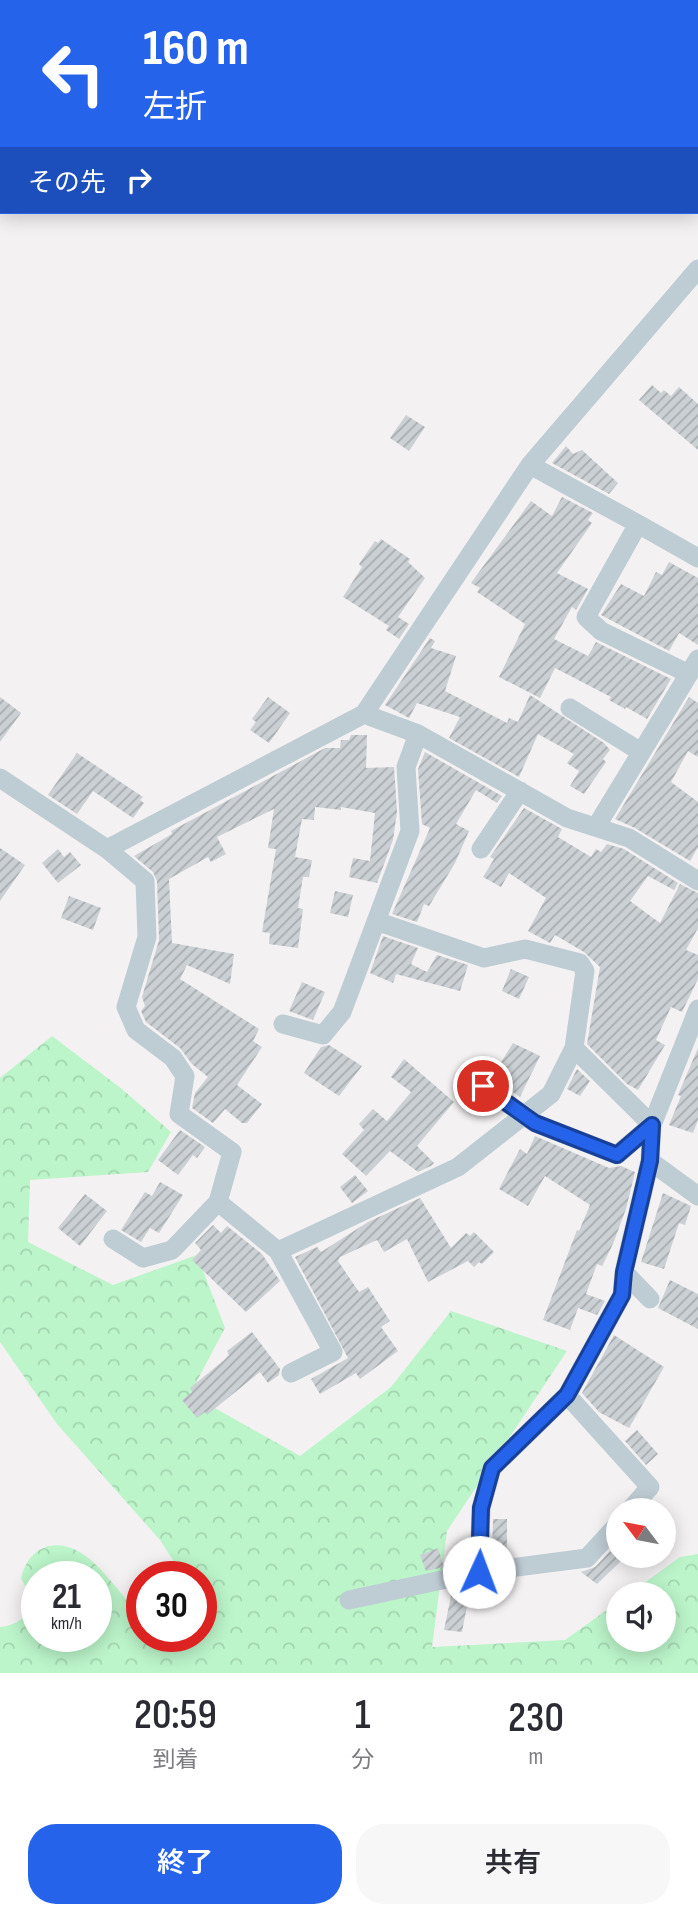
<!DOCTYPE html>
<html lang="ja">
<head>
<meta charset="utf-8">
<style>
  :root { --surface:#fff; --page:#f7f7f7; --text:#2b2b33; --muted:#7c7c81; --accent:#2563eb }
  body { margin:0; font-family:"Sofia Sans Condensed","Noto Sans JP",sans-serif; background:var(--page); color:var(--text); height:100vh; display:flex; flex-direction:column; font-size:26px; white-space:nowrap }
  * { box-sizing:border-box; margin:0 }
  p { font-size:23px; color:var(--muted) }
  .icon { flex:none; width:38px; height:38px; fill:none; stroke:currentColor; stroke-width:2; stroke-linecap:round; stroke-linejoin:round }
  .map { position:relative; height:1673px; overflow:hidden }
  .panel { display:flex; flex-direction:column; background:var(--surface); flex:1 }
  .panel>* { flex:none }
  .top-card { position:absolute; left:0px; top:0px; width:698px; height:214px; box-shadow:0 4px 18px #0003; background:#2563eb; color:#fff; overflow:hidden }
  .needle { width:46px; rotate:302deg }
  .fabs { position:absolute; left:606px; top:1498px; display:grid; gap:14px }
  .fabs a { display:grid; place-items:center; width:70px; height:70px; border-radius:50%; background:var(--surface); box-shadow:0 4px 18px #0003; font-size:35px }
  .speed { position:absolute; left:21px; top:1561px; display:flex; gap:14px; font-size:35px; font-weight:700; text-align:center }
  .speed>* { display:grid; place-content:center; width:91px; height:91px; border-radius:50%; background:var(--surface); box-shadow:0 4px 18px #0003; line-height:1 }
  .speed small { font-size:18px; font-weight:400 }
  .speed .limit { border:10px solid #d22; background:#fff; color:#111 }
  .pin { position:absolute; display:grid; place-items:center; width:60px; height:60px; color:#fff; margin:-30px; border:4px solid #fff; border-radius:50%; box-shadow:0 2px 7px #0007 }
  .me { position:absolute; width:77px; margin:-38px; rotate:2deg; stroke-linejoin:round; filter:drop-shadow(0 0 5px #0008) }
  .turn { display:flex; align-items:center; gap:24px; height:147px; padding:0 28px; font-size:32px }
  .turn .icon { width:91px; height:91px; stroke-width:2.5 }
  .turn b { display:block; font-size:49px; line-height:60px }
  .then { display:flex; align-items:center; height:66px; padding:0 28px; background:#0003; gap:14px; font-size:26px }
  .eta { display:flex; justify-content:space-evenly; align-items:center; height:119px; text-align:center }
  .eta b { font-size:42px; font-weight:600; line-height:49px }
  .button { display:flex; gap:14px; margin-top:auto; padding:14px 28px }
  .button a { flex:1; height:80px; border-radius:28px; background:var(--accent); color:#fff; font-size:28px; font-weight:600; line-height:80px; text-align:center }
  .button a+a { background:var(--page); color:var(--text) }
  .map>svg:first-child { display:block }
  .forest { fill:url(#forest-crowns); fill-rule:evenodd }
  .building { fill:url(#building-hatch) }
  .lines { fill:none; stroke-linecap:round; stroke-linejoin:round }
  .street { stroke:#beccd3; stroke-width:19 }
  .secondary { stroke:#bdcdd7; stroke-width:28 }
  .route-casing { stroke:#184099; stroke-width:18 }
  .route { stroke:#2563eb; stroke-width:12 }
</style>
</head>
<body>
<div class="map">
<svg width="698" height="1673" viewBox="0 0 698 1673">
  <defs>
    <pattern id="forest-crowns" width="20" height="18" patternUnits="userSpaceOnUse" patternTransform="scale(1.75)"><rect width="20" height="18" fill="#bcf5ca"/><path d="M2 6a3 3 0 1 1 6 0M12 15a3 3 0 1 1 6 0" fill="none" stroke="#a3d4b0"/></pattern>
    <pattern id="building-hatch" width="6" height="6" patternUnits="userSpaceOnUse" patternTransform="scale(1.75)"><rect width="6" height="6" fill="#cbd0d4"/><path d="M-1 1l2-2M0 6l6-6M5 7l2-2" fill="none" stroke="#a7acaf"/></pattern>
  </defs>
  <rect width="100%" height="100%" fill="#f4f1f2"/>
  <path class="forest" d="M52 1036 122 1089 171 1132 148 1172 30 1180 28 1242 113 1285 197 1255 225 1328 190 1394 300 1456 391 1387 451 1311 567 1351 447 1531 432 1647 565 1640 618 1602V1640H663V1594H629L680 1557 698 1554V1673H0V1627C14 1626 35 1615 32 1598 31 1591 23 1585 21 1578 25 1563 33 1550 49 1546 89 1538 117 1594 142 1617V1636H201V1577H180L178 1568 160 1540 57 1424 0 1342V1078ZM37 1577H96V1636H37Z"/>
  <path class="building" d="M652 385 661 393 664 390 671 396 679 387 698 404V450L639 400Z
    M406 415 425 427 409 451 390 438Z
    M566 446 573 454 582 450 618 483 609 494 552 463Z
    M562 497 593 513 588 520 592 523 557 573 588 589 576 610 572 607 554 639 588 656 596 642 671 679 647 719 626 707 625 709 609 700 611 697 555 668 540 698 499 677 525 624 477 592 480 588 471 583 531 501 552 516Z
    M381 539 410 559 408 562 425 578 398 617 409 624 399 639 386 630 389 626 343 597 362 567 359 564 375 541 378 543Z
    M669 562 698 578V645L679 633 669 651 601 615 621 584 644 596 656 572 662 575Z
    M430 638 435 641 431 648 456 656 445 691 507 723 509 718 518 722 530 695 604 743 610 750 603 759 606 762 584 794 570 786 579 771 567 763 574 754 538 734 519 777 449 738 460 717 417 703 409 718 385 705Z
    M0 697 21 713 0 742Z
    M268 697 290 713 269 743 250 730 256 722 252 719Z
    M689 697 698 703V757L688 751 671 782 698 802V847L690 861 635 828 615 819Z
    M351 735H367L366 768 394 767 397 812 393 840 377 883 349 877 353 858 370 861 375 813 341 807V810L315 807 314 820 302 819 295 857 312 860 309 877H303L298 908 303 909 298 948 269 944 270 933 262 932 276 849 268 848 274 809 217 837 226 854 211 862 208 857 169 879 172 943 234 954 230 984 187 965 180 979 259 1029 253 1041 262 1047 237 1085 262 1104 247 1123H242L225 1109 213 1123 192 1108 195 1093 208 1077 192 1064 180 1048 146 1022 141 1011 145 1006 142 997 159 940 157 881 153 872 134 856 172 834 171 831 325 748H340L341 740H349Z
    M425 752 502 796 497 803 476 790 456 824 469 831 455 863 429 906 424 904 417 922 392 914 430 828 422 824 418 769Z
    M77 753 143 797 140 800 144 803 133 818 93 791 77 814 48 795Z
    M524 808 562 829 558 837 591 857 596 849 601 852 607 844 624 849 678 883 674 890 648 876 630 901 660 923 680 884 698 893V928L686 950 698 955V979L682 1012 671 1007 656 1040 665 1045 638 1090 627 1084 587 1044 600 967 584 952 555 935 550 943 528 931 546 898 509 873 501 887 483 877 494 859 490 857Z
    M0 848 25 865 0 901Z
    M58 849 64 857 70 852 81 865 58 883 42 863Z
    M335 891 353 895 348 917 330 913Z
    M69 896 101 908 93 930 61 918Z
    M383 936 418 948 411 964 427 972 437 955 468 965 460 991 396 974 393 983 370 973Z
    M511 969 529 977 519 999 502 991Z
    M302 982 325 992 313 1020 289 1011Z
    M513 1043 540 1056 520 1097 492 1077Z
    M329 1045 362 1066 339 1096 304 1073 321 1047Z
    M698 1048V1120L693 1133 669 1125 681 1096 678 1095Z
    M404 1059 454 1102 417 1146 434 1163 431 1166 418 1172 390 1151 366 1176 342 1154 364 1130 359 1124 373 1109 387 1121 411 1092 391 1077Z
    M577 1069 590 1081 580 1096 567 1089Z
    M180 1130 205 1147 197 1158 193 1155 178 1175 158 1160Z
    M535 1136 609 1168 621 1166 635 1172 626 1209 613 1244 602 1266 597 1264 586 1294 605 1301 597 1315 578 1308 570 1330 543 1320 577 1230 579 1231 590 1205 545 1176 528 1206 499 1189 520 1149 527 1154Z
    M355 1175 368 1191 352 1203 340 1187Z
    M160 1182 183 1195 159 1233 150 1228 141 1242 121 1230 145 1192 152 1196Z
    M663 1193 691 1206 685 1225 679 1223 664 1269 641 1262Z
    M85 1194 107 1211 80 1246 58 1228Z
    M420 1198 451 1248 466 1233 470 1236 474 1232 494 1252 482 1264 479 1262 474 1267 468 1261 428 1282 407 1239 384 1252 377 1240 340 1257 338 1261 359 1292 368 1287 390 1321 381 1327 398 1351 360 1379 356 1373 320 1394 311 1379 348 1358 295 1257 317 1247 321 1252 368 1222Z
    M213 1225 221 1233 227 1226 262 1254 280 1281 246 1312 192 1260 201 1250 195 1243Z
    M670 1280 698 1294V1329L658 1308Z
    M252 1332 280 1369 279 1375 268 1383 260 1372 207 1415 205 1412 197 1418 182 1400 192 1392 190 1388 223 1361 229 1355 227 1351Z
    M614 1335 664 1367 629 1428 599 1412 582 1393Z
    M637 1430 658 1454 646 1465 625 1441Z
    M493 1519H507V1556L492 1558Z
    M438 1548 444 1567 426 1571 420 1555Z
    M610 1551 621 1561 597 1584 581 1572 595 1567Z
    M452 1591 469 1596 462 1632 444 1630Z"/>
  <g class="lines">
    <path class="street" d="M0 130 2 127
      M530 465 638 524 586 617 601 631 689 674
      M638 524 698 558
      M570 708 641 752
      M364 714 418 734 567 818 629 838 698 881
      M0 778 107 849 364 714 530 465 698 269
      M596 827 698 659
      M107 849 145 881 147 937 126 1007 136 1030 173 1058 185 1076 179 1114 232 1152 218 1202 172 1250 143 1258 113 1239
      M481 849 520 791
      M283 1024 323 1035 342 1012 410 831 406 767 418 734
      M574 1048 652 1125
      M483 1086 535 1123 617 1155 652 1125
      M650 1161 698 1196
      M218 1202 278 1251 333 1352 291 1373
      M278 1251 458 1167 551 1094 574 1048 585 971 580 963 525 949 484 958 376 921
      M650 1299 624 1272 650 1161 652 1125 698 1009
      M567 1395 650 1487 630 1510
      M479 1572 587 1558 618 1524
      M349 1600 479 1572 481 1508 492 1468 567 1395 622 1295 624 1272"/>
    <path class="secondary" d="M657 0 659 2
      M696 49 698 50"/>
  </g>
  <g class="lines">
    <defs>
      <path id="route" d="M479 1572 481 1508 492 1468 567 1395 622 1295 624 1272 650 1161 652 1125 617 1155 535 1123 483 1086"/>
    </defs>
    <use href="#route" class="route-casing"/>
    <use href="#route" class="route"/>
  </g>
</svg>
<div class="fabs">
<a><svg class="needle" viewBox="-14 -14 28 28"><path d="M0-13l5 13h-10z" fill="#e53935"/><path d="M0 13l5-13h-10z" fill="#7c7c81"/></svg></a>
<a><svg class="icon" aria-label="sound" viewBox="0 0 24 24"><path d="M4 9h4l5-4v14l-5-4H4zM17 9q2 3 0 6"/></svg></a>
</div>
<div class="speed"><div>21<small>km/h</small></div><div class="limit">30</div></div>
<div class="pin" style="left:483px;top:1086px;background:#d93025"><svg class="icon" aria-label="arrive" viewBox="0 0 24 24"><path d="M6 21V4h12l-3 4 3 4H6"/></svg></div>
<svg class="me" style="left:479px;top:1572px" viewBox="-20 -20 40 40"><circle r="19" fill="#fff"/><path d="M0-13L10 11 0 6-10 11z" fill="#2563eb"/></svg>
<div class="top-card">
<div class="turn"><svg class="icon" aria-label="left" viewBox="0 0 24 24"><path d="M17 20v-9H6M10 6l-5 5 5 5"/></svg><div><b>160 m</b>左折</div></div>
<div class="then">その先<svg class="icon" aria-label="right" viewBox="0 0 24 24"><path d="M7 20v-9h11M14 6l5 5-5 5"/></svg></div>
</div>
</div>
<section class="panel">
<div class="eta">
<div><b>20:59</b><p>到着</p></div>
<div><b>1</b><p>分</p></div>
<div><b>230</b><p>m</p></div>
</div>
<div class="button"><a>終了</a><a>共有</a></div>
</section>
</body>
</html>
